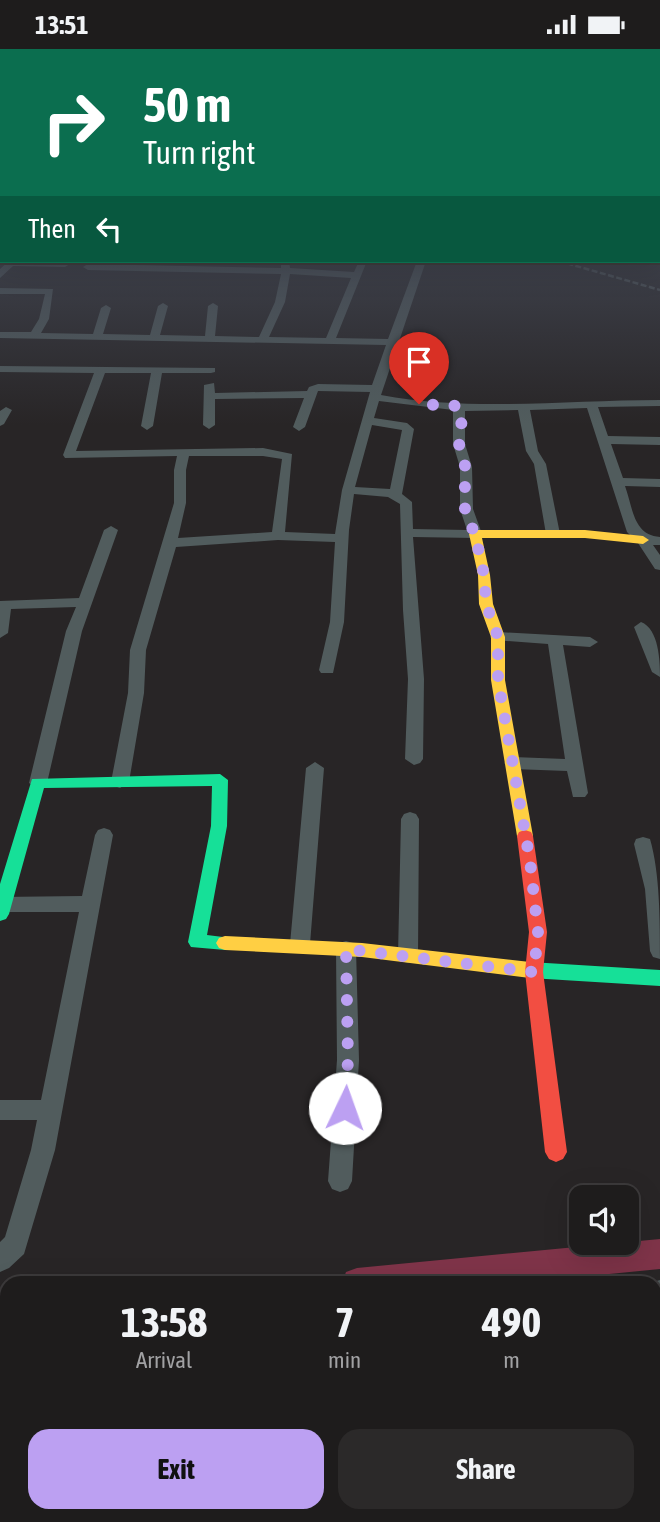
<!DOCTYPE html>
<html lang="en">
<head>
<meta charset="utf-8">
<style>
  :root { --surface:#1e1c1c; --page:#2b2929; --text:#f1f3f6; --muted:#a1a1a3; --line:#3c3a3b; --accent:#bca0f2 }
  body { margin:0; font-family:"Asap Condensed",sans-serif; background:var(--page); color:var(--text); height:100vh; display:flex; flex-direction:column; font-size:26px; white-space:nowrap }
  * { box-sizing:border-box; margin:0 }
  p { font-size:23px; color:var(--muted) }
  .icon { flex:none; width:38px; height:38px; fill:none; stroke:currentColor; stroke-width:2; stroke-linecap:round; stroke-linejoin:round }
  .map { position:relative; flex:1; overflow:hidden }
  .details { position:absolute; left:0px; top:1227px; width:662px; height:247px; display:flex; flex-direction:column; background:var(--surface); border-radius:21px 21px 0 0; box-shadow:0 7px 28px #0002,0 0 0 2px var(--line) }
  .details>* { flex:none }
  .top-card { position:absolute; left:0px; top:0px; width:662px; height:214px; box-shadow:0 7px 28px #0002,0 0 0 2px var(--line); background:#0b6e4f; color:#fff; overflow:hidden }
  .buttons { position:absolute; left:569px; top:1136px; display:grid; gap:14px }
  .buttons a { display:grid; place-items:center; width:70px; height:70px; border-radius:14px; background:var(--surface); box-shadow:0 7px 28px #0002,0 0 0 2px var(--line); font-size:35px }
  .pin { position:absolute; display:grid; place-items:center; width:60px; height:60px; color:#fff; margin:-72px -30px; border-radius:50% 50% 50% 0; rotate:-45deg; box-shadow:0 0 7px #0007 }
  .pin .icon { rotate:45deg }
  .me { position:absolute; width:77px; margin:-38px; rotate:3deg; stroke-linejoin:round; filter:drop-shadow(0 0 5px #0008) }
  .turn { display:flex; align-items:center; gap:24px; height:147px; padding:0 28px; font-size:32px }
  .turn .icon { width:91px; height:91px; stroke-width:2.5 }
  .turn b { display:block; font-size:49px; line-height:60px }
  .then { display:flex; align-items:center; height:66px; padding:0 28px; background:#0003; gap:14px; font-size:26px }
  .eta { display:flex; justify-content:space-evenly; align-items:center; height:119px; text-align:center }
  .eta b { font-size:42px; font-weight:700; line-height:49px }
  .action { display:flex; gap:14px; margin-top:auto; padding:14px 28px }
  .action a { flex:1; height:80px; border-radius:21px; background:var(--accent); color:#111; font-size:28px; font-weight:700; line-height:80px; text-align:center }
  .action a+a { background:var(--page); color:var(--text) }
  .status { display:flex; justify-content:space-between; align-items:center; height:49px; padding:0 35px; background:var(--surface); direction:ltr }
  .status svg { height:19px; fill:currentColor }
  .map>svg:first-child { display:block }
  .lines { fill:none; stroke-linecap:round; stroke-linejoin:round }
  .canal { fill:#7f3449; fill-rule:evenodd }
  .street { fill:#515c5d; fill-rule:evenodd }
  .fast { fill:#16e098; fill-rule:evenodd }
  .slow { fill:#ffcf43; fill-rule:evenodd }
  .jam { fill:#f24e42; fill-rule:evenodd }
  .rail { stroke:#535b5c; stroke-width:2.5; stroke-dasharray:6 2.5; stroke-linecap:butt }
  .route { stroke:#bca0f2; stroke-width:12; stroke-dasharray:0 21.6 }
</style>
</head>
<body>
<div class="status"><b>13:51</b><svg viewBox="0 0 49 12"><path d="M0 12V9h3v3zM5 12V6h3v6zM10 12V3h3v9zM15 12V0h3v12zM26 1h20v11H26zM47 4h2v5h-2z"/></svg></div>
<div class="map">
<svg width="660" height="1473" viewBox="0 0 660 1473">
  <rect width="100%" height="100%" fill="#282526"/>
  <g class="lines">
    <path class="canal" d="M660 1190V1220L518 1234H342L346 1223 357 1219Z
      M7 1251V1283L0 1284V1252Z"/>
    <path class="street" d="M9 212H65L70 215 65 218 13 217 0 229V220Z
      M281 212H289L290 219 354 223 359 212H367L336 289 388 290 417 212H426L381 346C473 363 566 351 660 351V357L598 358 608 387 660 388V396L611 395 623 429 660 430V438L625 437C633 459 633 486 660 488V496H653L660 506V521L655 520 638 494 627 483 587 359 530 361 538 402 546 415 560 485 553 489 546 485 534 415 526 402 518 361 465 362V395L472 418 473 460 482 485 475 489 413 488 424 630 423 710 420 714 414 716 405 710 408 630 403 561 400 455 388 448 354 445 349 481 344 573 333 624H321L319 621 330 573 335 493 278 491 176 498 146 601 144 644 129 733 120 739 114 737 111 733 128 644 130 601 174 454V421L177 407 65 409 63 406 94 324 0 323V317L215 319V323L211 324H162L153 377 147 381 141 377 151 324H105L76 402 263 399 292 405 285 483 335 485 342 441 370 343 318 342 305 378 299 382 293 378 304 349 215 350V376L209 380 203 376 204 336 214 334 215 344 307 342 309 338 318 335 372 336 386 296 0 289V283H31L39 270 45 245H0V239L53 240 49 270 41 284 93 285 101 259 106 256 111 259 103 285 150 286 158 257 163 254 168 257 160 286 205 287 208 257 213 254 218 257 215 287 259 288 275 253 281 225 88 221 83 218 88 215 281 219ZM290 225 351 229 326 289 269 288 285 253ZM379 352 453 361V395L460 418V460L467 481 413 480 412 453 402 445 414 380 407 374 374 369ZM372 376 402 381 390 440 355 438ZM189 407H263L282 410 272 483 178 489 186 454V421Z
      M6 358 12 361 4 375 0 377V362Z
      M111 477 118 481 82 582 47 734 38 740 29 734 66 582 76 558 11 560 8 584 0 589V552L79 549 104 481Z
      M641 573C659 580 660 612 660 628L652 623 634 578Z
      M498 583 590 588 598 593 590 598 563 596 588 744 585 748H573L567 722 513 720 504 714 513 708 565 710 548 595 493 591 490 588 493 585Z
      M315 713 324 719 310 895 307 901 300 903 293 901 290 895 306 719Z
      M410 763 416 765 419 770 418 906 415 912 408 914 401 912 398 906 401 770 404 765Z
      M104 779 110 781 113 786 55 1101 24 1205 9 1219 0 1223V1193L5 1188 31 1101 37 1071H0V1051H41L79 863H3L0 862V848L82 847 95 786 98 781Z
      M643 788 650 790C660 824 660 873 660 910L653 908 650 902 645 840 634 795 636 790Z
      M346 892 353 894 356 900 359 1011 352 1132 348 1140 340 1143 332 1140 328 1132 337 1011 336 900 339 894Z
      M660 1231V1257L654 1258V1234H650Z
      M7 1299V1325L0 1326V1300Z
      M352 1466H380L381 1473H351Z
      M522 1466H551L553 1473H523Z"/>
    <path class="fast" d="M220 725 228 731 227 777 207 886 231 889 234 894 231 899 225 901 191 898 188 893 211 777 212 737 44 739 9 865 6 870 0 872V835L32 730Z
      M530 913 660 921V937L530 929 523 926 521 921 523 916Z"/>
    <path class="slow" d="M475 481H585L643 487 649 491 643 495 585 489H482L490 526 493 555 505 588V631L533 787 531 791H519L517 787 491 631V588L479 555 478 526 469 485Z
      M225 887 362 894 530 913 537 916 539 921 537 926 530 929 362 908 225 901 219 899 216 894 219 889Z"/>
    <path class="jam" d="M525 781 531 783 533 787 547 883 543 923 567 1103 563 1110 556 1113 549 1110 545 1103 525 923 529 883 517 787 519 783Z"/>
    <path class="rail" d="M559 212 660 241"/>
  </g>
  <linearGradient id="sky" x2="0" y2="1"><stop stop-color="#161415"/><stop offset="0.45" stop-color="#424652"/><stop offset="1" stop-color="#424652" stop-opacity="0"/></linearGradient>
  <rect width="660" height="376" fill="url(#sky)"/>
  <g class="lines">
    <path class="route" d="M345 1059 348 1011 346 900 534 923 538 883 530 812 498 631V588L486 555 484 526 475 485 466 466 464 453 466 420 459 398 462 368 458 357 419 355"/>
  </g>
</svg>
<div class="buttons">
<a><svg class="icon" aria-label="sound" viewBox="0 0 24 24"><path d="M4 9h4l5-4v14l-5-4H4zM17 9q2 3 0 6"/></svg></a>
</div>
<div class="pin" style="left:419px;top:355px;background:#d93025"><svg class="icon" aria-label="arrive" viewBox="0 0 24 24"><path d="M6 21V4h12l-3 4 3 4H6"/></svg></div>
<svg class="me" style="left:345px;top:1059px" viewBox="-20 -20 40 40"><circle r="19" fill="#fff"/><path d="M0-13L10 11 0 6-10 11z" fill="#bca0f2"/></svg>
<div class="top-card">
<div class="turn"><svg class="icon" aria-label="right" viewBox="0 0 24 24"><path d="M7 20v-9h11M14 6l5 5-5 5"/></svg><div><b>50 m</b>Turn right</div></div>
<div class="then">Then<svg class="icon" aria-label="left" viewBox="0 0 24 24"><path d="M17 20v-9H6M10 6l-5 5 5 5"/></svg></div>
</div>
<section class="details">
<div class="eta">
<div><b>13:58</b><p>Arrival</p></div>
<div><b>7</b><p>min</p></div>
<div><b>490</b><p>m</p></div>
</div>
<div class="action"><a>Exit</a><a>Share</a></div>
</section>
</div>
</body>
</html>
